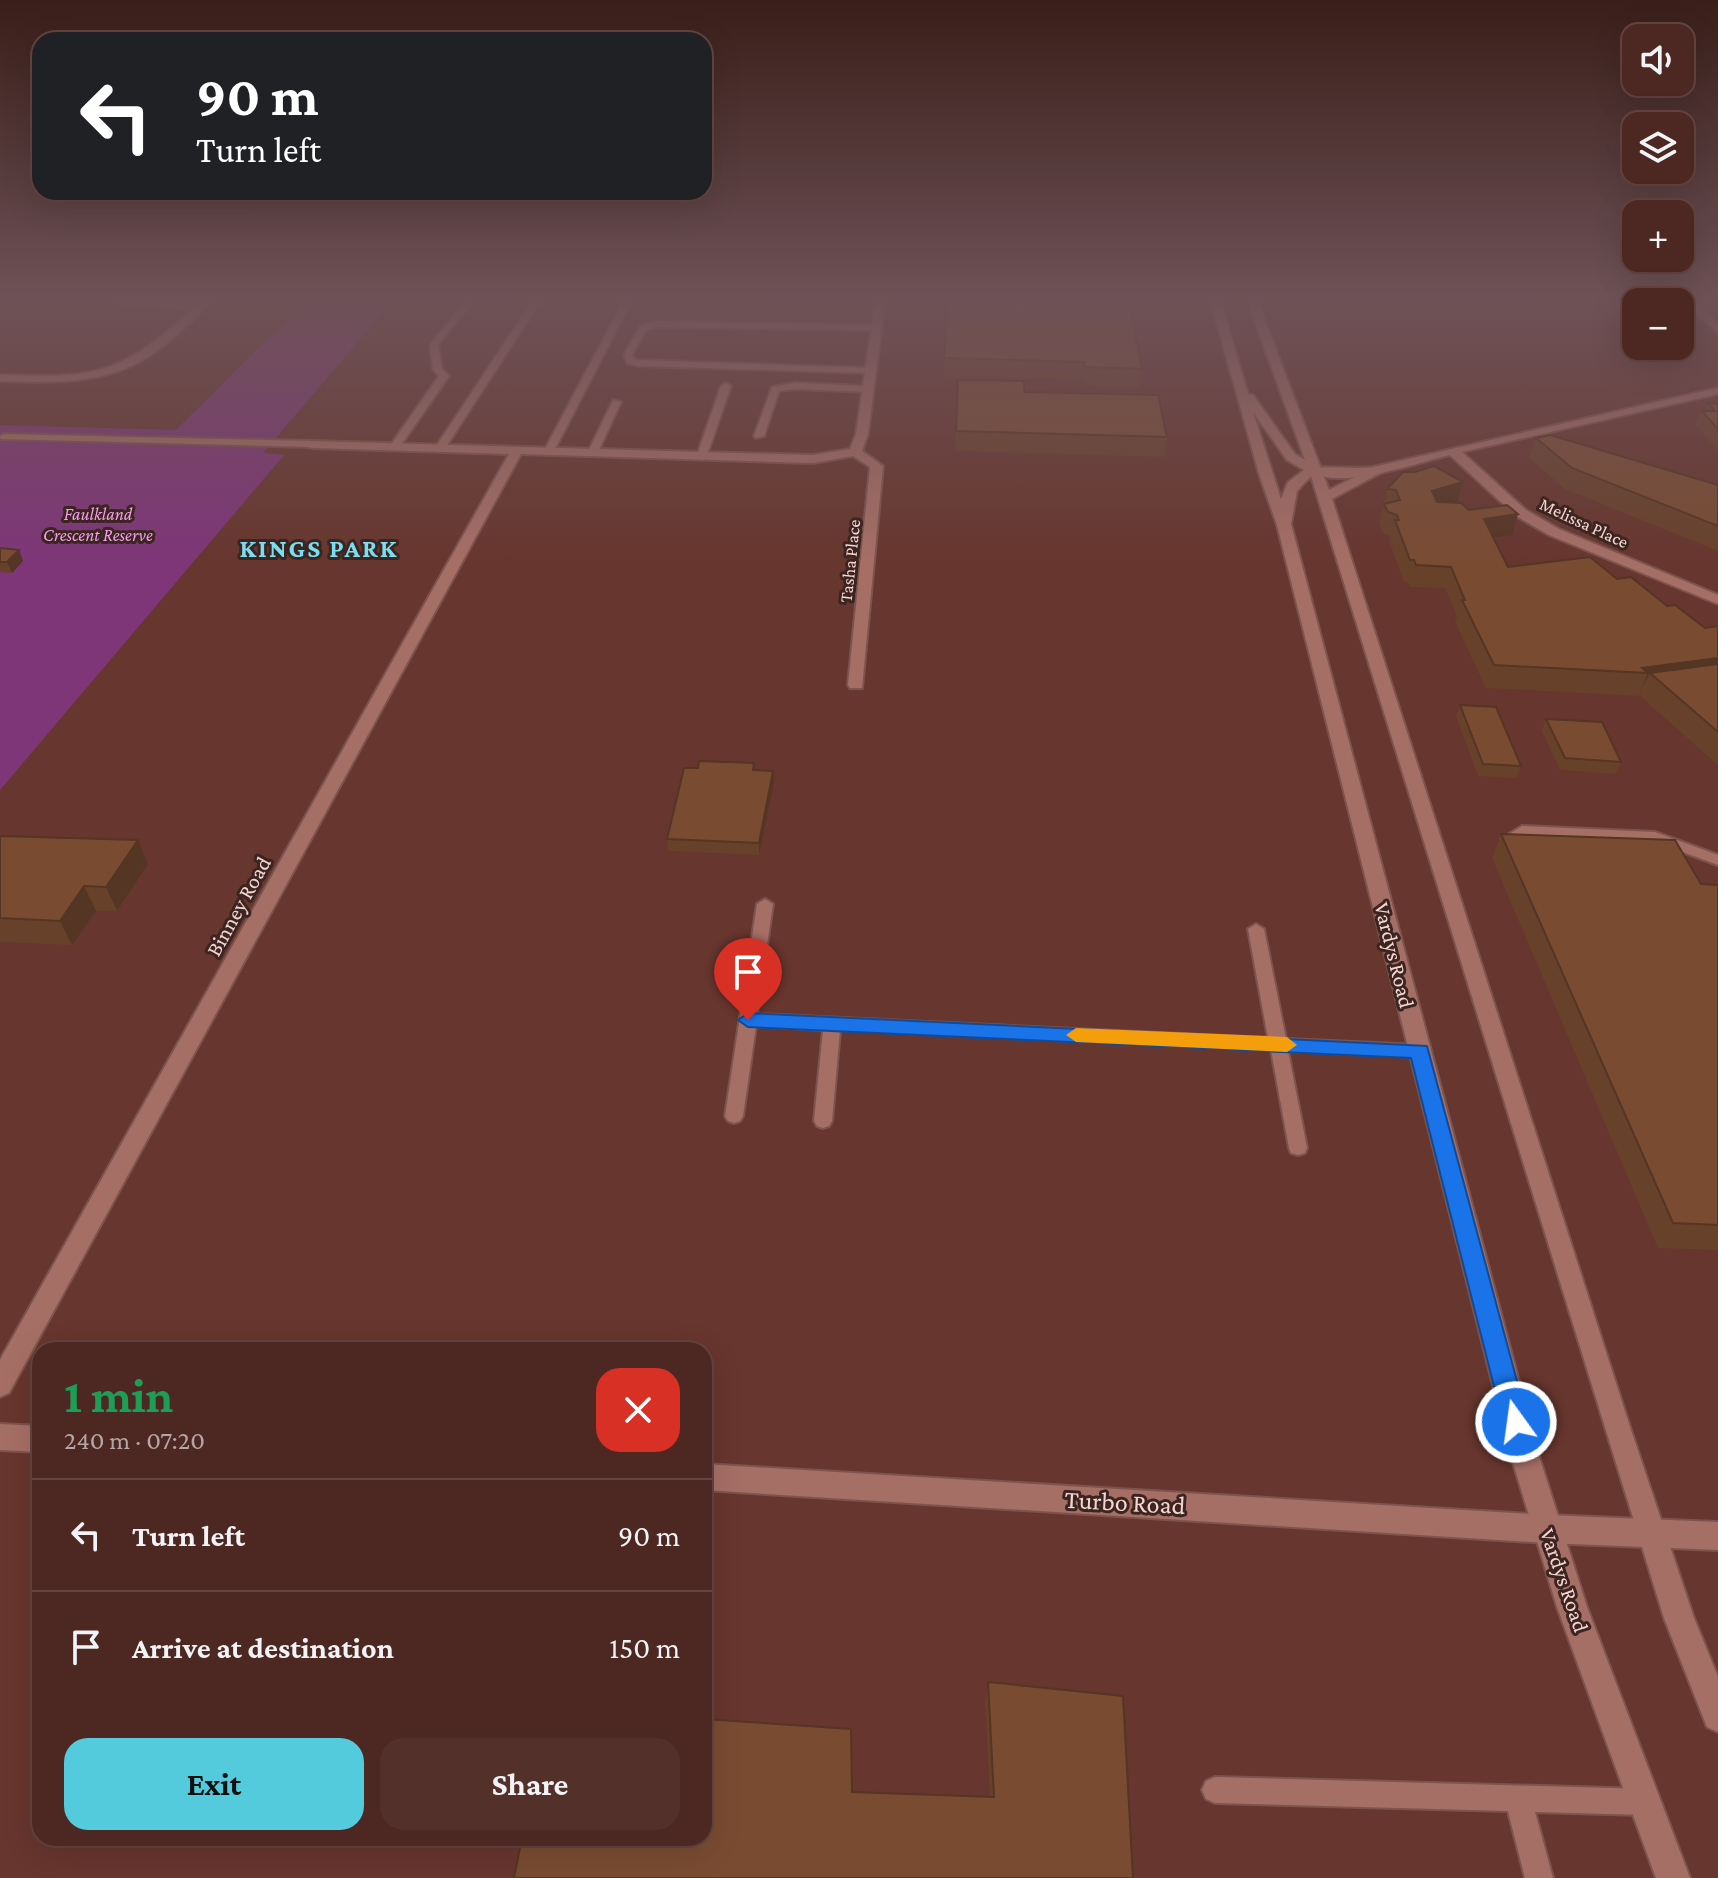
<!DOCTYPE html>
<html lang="en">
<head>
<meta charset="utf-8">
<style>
  :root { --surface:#4d2822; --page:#54302a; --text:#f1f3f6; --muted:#b3a6a5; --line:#644440; --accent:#54cadd }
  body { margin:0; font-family:"Crimson Pro",serif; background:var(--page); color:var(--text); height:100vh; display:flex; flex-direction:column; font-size:30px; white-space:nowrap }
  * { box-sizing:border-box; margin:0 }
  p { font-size:26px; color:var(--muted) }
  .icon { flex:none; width:44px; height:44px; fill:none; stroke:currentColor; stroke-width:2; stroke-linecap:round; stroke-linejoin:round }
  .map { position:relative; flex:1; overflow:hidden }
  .drawer { position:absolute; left:32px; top:1342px; width:680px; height:504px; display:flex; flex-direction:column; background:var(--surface); border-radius:24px; box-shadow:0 8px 32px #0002,0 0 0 2px var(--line) }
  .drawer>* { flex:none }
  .guide { position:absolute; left:32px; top:32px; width:680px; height:168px; border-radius:24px; box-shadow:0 8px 32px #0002,0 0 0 2px var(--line); background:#202124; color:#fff; overflow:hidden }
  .tools { position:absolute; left:1622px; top:24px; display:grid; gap:16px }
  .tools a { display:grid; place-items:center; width:72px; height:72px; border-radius:16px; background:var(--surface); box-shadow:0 8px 32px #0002,0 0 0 2px var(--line); font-size:40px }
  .pin { position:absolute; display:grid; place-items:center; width:68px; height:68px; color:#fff; margin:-82px -34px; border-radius:50% 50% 50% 0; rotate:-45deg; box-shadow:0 0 8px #0007 }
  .pin .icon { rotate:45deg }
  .me { position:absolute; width:88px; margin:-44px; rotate:346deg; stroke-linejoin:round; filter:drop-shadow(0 0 6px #0008) }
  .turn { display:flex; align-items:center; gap:28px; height:168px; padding:0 32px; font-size:36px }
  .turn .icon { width:104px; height:104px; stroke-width:2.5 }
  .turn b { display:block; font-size:56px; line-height:68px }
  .round { display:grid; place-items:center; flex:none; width:84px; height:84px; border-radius:24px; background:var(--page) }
  .summary { display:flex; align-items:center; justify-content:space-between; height:136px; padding:0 32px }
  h1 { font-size:48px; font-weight:700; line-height:60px; color:#1e9e55 }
  .action { display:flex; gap:16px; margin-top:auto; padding:16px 32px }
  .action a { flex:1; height:92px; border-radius:24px; background:var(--accent); color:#111; font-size:32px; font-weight:700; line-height:92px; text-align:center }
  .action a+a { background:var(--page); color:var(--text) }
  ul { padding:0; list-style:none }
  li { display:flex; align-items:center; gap:24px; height:112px; padding:0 32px; border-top:2px solid var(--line) }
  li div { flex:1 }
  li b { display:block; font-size:30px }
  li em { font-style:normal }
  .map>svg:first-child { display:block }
  .green { fill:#7e3679 }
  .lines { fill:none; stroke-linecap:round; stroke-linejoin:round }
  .lane-casing { stroke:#7d544d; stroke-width:4 }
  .street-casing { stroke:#7d544d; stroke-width:4 }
  .secondary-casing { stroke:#7d544d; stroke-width:4 }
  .lane { fill:#a66f66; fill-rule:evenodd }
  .street { fill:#a66f66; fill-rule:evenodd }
  .secondary { fill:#a66f66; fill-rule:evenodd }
  .wall { fill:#68412b }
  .shaded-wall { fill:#553523 }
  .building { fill:#794c32; stroke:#553523; stroke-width:2 }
  .route { fill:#1a73e8; stroke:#114b97; stroke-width:2 }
  .slow { fill:#f59e0b }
  .labels { text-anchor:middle; stroke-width:6; stroke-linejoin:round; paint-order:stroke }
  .far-park-label { font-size:18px; font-style:italic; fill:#f49eed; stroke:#3c2521 }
  .far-street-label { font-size:18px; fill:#f5d5cf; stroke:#3c2521 }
  .street-label { font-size:22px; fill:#f5d5cf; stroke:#3c2521 }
  .far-district-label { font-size:26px; font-weight:bold; letter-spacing:2px; fill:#77dff1; stroke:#3c2521 }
  .near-street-label { font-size:26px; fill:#f5d5cf; stroke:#3c2521 }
</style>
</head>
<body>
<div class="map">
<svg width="1718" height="1878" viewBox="0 0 1718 1878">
  <rect width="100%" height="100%" fill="#67362e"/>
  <path class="green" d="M305 302H392L263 453 284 455 0 790V425L176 430Z"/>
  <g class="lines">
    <defs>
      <path id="lane" d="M464 302H473L438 345 442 369 449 376 399 448H391L390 446 439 376 433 369 430 345Z
        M532 302H540L444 450H436L435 448Z
        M623 302H631L554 451 545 453 544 451Z
        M654 321 877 325 881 328 877 331 655 327 646 330 632 355 634 359 638 360 874 368V372L871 373 638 366 627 363 624 355 640 326Z
        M726 383 731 386 707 455 698 457 697 455 721 386Z
        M795 383 868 386 873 389 868 392 795 389 779 391 764 436 756 438 754 436 772 387Z
        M613 400 621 402 598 452 589 454 588 452Z
        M4 434 312 441 317 444 312 447 1 439 0 436Z
        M1522 826 1655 832 1718 855V865L1653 841 1525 836 1513 842H1503L1501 839Z
        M765 899 773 904 757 1014 1268 1038 1248 929 1256 924 1264 929 1286 1039 1420 1045 1426 1047 1429 1051 1426 1055 1420 1057 1288 1051 1307 1148 1305 1153 1298 1155 1291 1153 1289 1148 1271 1050 840 1030 832 1121 829 1126 823 1128 817 1126 814 1121 823 1030 756 1026 743 1116 740 1121 734 1123 728 1121 725 1116 757 904Z
        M1215 1777 1645 1789 1654 1793 1658 1802 1654 1811 1645 1815 1535 1812 1553 1878H1525L1508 1811 1215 1803 1206 1799 1202 1790 1206 1781Z"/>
      <path id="street" d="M114 302H210C140 379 100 385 0 381V375C94 378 120 376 191 310Z
        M875 302H885L868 434 862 451 883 466 862 688H850L848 685 870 467 853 456 813 463 521 454 9 1393 0 1397V1360L509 454 312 448 308 447V441L813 455 850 449 856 434Z
        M1684 302H1695L1718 324V333Z
        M1718 388V394L1462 452 1526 510 1559 529 1718 595V604L1549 535 1516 516 1450 455C1415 463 1339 492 1308 470 1316 464 1357 470 1373 467Z
        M0 1424 40 1426V1452L0 1450Z
        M704 1464 1547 1515 1718 1522V1550L1547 1543 704 1490Z"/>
      <path id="secondary" d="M1211 302H1221L1248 394 1253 395 1295 454 1305 460 1248 302H1258L1329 490 1373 468 1384 471 1332 499 1631 1430 1694 1618 1718 1677V1732L1707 1727 1664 1618 1311 476 1297 491 1291 524 1538 1453 1587 1607 1690 1878H1656L1557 1607 1510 1453 1277 525 1259 474ZM1253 412 1287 460 1304 470 1288 482 1281 499Z"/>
    </defs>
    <use href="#lane" class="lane-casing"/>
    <use href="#street" class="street-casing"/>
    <use href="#secondary" class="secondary-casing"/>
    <use href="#lane" class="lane"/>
    <use href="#street" class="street"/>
    <use href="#secondary" class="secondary"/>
  </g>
  <path class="wall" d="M948 302 1142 369 1140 388 1083 386 1082 380 943 377Z
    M958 380 1024 392 1167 437 1164 457 955 451Z
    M1708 403 1718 404V450L1696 425 1702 411H1705Z
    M1536 438 1718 485V551L1565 489 1529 458Z
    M1463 482 1457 503 1512 535 1493 538 1508 567 1617 579 1667 606 1705 628 1718 626V765L1640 696 1643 690 1639 696 1486 688 1455 622 1457 617 1445 588 1410 587 1408 582H1404L1389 541 1390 536 1383 533 1379 524 1387 489Z
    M0 548 19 550 23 561 12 573 0 572Z
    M1460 705 1521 766 1516 778 1478 776 1456 716Z
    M1546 719 1621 762 1616 774 1560 770 1542 731Z
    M754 763V770L774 783 759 855 668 851 667 839Z
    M1501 834 1701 884 1718 885V1250L1658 1248 1492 858Z
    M0 836 138 840 148 864 117 911H96L72 945 0 942Z
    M988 1682 1133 1878 852 1792 990 1797 985 1703Z"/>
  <path class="shaded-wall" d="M1463 482 1457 503 1426 512 1432 491Z
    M1518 514 1512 535 1478 540 1484 519Z
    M19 550 23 561 12 573 7 562Z
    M1718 658V680L1650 673 1641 690 1648 673 1642 668Z
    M773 771 774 783 759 855V843Z
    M138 840 148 864 117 911 106 887Z
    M84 886 96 911 72 945 60 921Z"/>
  <path class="building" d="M948 302H1129L1142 369 1085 367 1084 362 944 358Z
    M958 380 1024 381V392L1158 395 1167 437 956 431Z
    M1708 403 1718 404V429L1702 411H1715Z
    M1550 435 1718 485V526L1572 468 1536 438Z
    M1434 466 1463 482 1432 491 1437 502 1461 503 1469 510 1507 505 1518 514 1484 519 1508 567 1590 557 1617 579 1631 577 1667 606 1675 605 1705 628 1718 626V658L1642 668 1648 673 1494 665 1462 600H1465L1451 567 1416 565 1414 560H1410L1395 520H1399L1397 515 1388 512 1384 504 1400 500 1396 490 1387 489 1403 472H1415Z
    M0 548 19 550 7 562H0Z
    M1718 664V732L1650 673Z
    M1460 705 1496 707 1521 766 1483 764Z
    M1546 719 1602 722 1621 762 1565 758Z
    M699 761 754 763 753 770 773 771 759 843 667 839 684 768H698Z
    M1501 834 1675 840 1701 884 1718 885V1225L1673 1223Z
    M0 836 138 840 106 887 84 886 60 921 0 918Z
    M988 1682 1123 1696 1133 1878H514L522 1838H704V1719L851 1729 852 1792 994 1797Z"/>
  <linearGradient id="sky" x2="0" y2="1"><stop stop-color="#391e19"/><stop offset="0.53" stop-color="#6e5257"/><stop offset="1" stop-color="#6e5257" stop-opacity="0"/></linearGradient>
  <rect width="1718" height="565" fill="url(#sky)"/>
  <path class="route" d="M748 1013 1427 1046 1528 1422 1525 1430 1516 1434 1507 1430 1503 1422 1411 1058 748 1027 738 1020Z"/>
  <path class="slow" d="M1076 1028 1287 1037 1297 1045 1287 1052 1076 1042 1066 1035Z"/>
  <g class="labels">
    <g class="far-park-label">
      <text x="98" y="520">Faulkland<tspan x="98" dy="21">Crescent Reserve</tspan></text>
    </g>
    <g class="far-street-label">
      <text transform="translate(1584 523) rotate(25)" y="6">Melissa Place</text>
      <text transform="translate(850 561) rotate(-84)" y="6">Tasha Place</text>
    </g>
    <g class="street-label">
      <text transform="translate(238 906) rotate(-61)" y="8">Binney Road</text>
      <text transform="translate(1395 955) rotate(76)" y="8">Vardys Road</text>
      <text transform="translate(1565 1580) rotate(71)" y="8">Vardys Road</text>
    </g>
    <g class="far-district-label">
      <text x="319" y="557">KINGS PARK</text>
    </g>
    <g class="near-street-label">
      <text transform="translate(1125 1502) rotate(3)" y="9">Turbo Road</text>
    </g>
  </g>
</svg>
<div class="tools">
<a><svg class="icon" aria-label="sound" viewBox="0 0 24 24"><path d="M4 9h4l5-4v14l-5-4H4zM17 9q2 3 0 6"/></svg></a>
<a><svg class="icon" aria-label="layers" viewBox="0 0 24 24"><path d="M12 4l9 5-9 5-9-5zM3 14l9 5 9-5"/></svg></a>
<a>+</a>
<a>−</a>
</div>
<div class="pin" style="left:748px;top:1020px;background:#d93025"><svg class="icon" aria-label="arrive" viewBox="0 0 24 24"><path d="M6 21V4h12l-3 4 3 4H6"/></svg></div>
<svg class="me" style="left:1516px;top:1422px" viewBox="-20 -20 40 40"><circle r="17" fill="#1a73e8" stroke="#fff" stroke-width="3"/><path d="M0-11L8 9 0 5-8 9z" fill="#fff"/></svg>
<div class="guide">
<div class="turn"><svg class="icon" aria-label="left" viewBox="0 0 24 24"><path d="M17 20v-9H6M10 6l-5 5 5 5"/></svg><div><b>90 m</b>Turn left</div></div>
</div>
<section class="drawer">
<div class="summary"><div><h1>1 min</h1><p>240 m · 07:20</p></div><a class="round" style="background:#d93025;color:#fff"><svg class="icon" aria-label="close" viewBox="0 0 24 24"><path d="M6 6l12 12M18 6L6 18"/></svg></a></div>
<ul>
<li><svg class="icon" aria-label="left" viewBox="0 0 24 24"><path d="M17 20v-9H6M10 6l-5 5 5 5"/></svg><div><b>Turn left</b></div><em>90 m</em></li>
<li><svg class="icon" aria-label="arrive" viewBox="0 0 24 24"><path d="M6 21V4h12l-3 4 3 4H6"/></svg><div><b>Arrive at destination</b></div><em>150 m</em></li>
</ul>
<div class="action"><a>Exit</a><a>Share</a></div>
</section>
</div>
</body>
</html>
